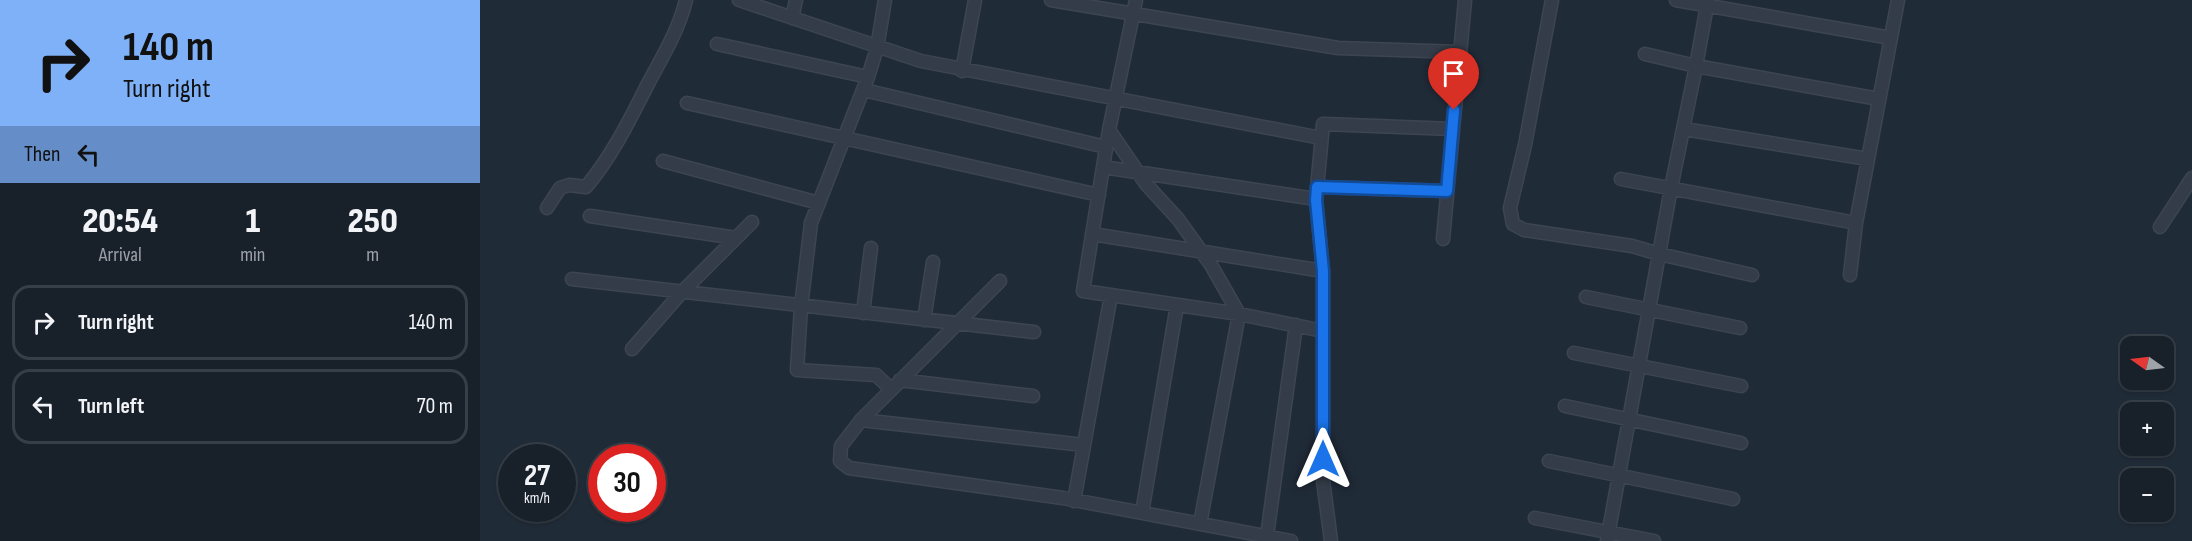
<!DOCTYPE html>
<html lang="en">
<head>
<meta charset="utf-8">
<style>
  :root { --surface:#18202a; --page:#212832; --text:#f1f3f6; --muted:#9fa3a8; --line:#363e47 }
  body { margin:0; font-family:"Sofia Sans Condensed",sans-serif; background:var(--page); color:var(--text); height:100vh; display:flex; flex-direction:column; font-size:22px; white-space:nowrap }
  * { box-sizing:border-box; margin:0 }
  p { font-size:20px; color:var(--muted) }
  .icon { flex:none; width:33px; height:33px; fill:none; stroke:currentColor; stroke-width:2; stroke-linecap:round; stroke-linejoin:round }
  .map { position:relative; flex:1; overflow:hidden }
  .details { display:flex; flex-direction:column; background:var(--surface); width:480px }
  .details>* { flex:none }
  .top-card { background:#7fb1f9; color:#111; overflow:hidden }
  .needle { width:39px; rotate:284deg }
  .controls { position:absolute; left:1640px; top:336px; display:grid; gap:12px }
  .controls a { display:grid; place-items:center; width:54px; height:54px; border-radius:12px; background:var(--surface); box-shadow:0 2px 4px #0004,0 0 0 2px var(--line); font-size:30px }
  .speed { position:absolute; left:18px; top:444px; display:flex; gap:12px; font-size:30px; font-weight:700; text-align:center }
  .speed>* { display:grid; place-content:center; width:78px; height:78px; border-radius:50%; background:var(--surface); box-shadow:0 2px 4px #0004,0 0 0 2px var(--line); line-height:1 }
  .speed small { font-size:15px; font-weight:400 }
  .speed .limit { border:9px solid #d22; background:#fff; color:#111 }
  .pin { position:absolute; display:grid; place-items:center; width:51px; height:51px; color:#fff; margin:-62px -26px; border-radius:50% 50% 50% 0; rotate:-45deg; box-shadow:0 0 6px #0007 }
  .pin .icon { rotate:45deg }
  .me { position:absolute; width:66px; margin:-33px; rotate:0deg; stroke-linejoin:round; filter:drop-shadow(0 0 4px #0008) }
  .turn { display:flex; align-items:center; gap:21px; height:126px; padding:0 24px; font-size:27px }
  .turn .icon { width:78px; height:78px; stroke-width:2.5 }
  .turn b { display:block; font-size:42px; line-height:51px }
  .then { display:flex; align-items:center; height:57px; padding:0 24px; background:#0003; gap:12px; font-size:22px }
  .eta { display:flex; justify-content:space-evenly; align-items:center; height:102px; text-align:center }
  .eta b { font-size:36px; font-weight:800; line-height:42px }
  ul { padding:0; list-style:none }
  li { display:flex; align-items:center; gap:18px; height:75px; margin:0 12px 9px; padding:0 12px; border:3px solid var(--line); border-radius:18px }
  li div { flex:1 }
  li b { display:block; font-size:22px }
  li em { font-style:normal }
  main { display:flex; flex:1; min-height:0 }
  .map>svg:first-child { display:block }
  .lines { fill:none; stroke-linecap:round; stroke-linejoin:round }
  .street-casing { stroke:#3d4552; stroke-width:15 }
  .street { stroke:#333c48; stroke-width:12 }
  .route-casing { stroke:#114b97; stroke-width:15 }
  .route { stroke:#1a73e8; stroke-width:10 }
</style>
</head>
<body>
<main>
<section class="details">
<div class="top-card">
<div class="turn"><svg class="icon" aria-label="right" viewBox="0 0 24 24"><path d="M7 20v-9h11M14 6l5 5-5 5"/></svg><div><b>140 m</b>Turn right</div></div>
<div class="then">Then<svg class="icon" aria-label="left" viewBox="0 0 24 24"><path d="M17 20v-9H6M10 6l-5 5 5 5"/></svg></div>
</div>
<div class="eta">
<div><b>20:54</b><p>Arrival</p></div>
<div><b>1</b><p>min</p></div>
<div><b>250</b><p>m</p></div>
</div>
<ul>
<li><svg class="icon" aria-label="right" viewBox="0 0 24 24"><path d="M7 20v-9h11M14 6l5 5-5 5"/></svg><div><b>Turn right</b></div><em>140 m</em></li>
<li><svg class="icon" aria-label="left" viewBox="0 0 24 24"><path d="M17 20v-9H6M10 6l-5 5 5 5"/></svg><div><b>Turn left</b></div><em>70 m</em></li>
</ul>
</section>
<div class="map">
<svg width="1712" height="541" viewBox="0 0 1712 541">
  <rect width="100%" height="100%" fill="#202b38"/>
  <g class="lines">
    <defs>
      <path id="street" d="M259 0 441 61 841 138
        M405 0 397 48 388 77 331 223 321 307 317 370 396 375 411 389
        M571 0 858 48 980 52
        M656 0 629 130 603 291 759 314 843 331
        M1072 0 1045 145 1030 208 1033 224 1044 230 1152 246 1179 254 1272 275
        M1196 0 1411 38
        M312 18 316 0
        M237 44 388 77
        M1165 54 1216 66 1399 99
        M482 71 495 0
        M384 90 626 147
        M207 103 619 195
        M1204 129 1388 159
        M629 130 666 184 698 219 731 265 759 314 720 524
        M183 161 339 203
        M623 167 836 199
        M1141 179 1376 223
        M837 187 967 191
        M67 208 80 188 89 185 106 187C133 155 151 117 170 80 184 54 199 29 206 0
        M110 216 256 238
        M1680 227 1712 178
        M612 234 843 271
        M963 239 985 0
        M1370 275 1376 223 1418 0
        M92 279 554 332
        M520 281 381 420 361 446 360 461 369 468 583 498 811 541
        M1106 297 1260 328
        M383 313 391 248
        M444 320 453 262
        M152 349 201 293 272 222
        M1094 353 1261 386
        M420 380 553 396
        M1085 406 1261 443
        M381 420 604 445
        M1069 461 1253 499
        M594 501 631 295
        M662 513 697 305
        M1055 518 1174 541
        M787 536 816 325
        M851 541 843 480V271L836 199 843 124 973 129
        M1127 541 1191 188 1216 66 1228 0"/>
    </defs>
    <use href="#street" class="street-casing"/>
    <use href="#street" class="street"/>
  </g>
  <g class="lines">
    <defs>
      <path id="route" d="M843 459V271L836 200 837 187 967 191 974 110"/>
    </defs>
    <use href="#route" class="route-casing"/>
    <use href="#route" class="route"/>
  </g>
</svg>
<div class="controls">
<a><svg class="needle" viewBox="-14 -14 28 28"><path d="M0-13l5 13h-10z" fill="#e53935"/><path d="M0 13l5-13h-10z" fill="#9fa3a8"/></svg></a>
<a>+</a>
<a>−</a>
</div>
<div class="speed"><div>27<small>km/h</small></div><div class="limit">30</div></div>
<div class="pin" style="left:974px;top:110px;background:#d93025"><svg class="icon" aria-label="arrive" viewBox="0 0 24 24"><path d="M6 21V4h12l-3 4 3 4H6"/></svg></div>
<svg class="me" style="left:843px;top:459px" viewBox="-20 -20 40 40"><path d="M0-17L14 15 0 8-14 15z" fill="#1a73e8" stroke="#fff" stroke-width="4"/></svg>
</div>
</main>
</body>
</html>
